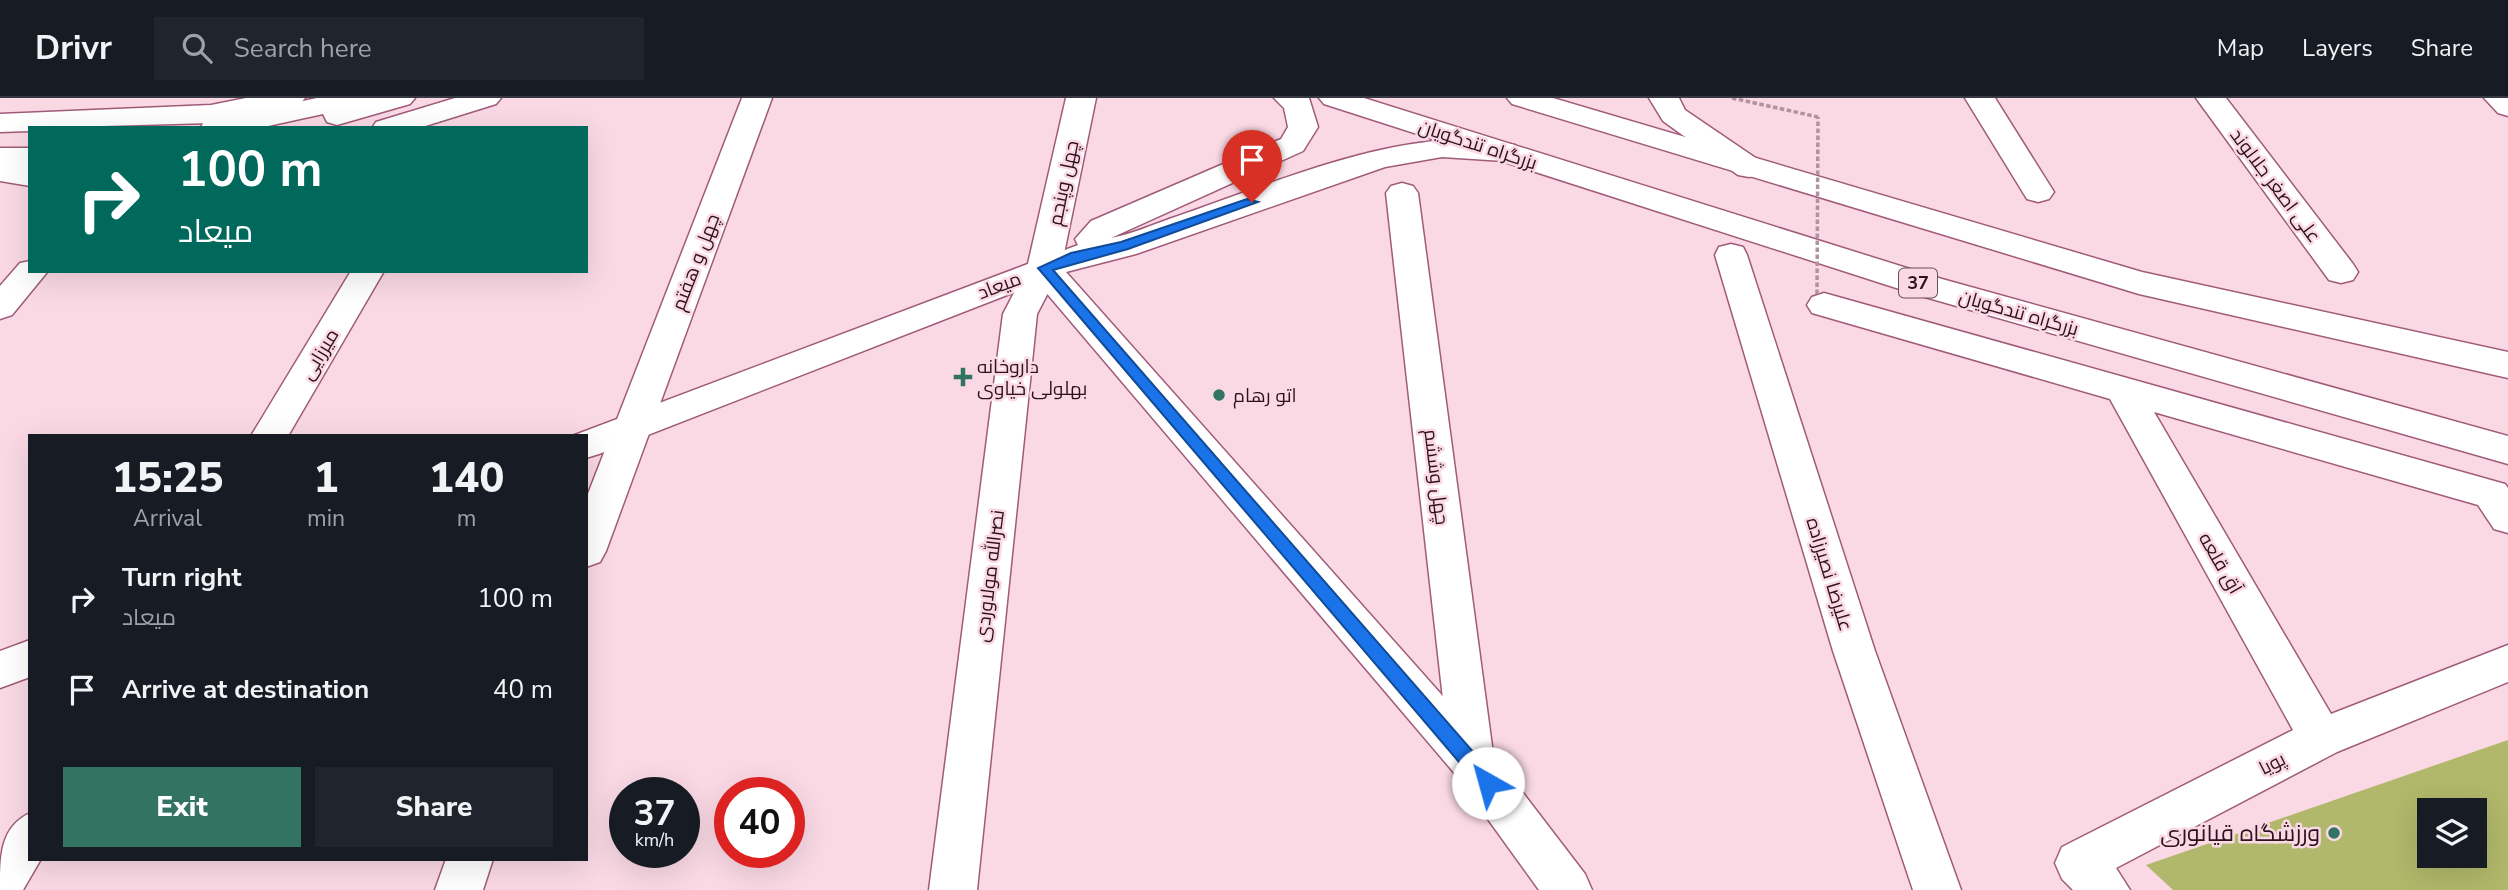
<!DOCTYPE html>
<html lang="en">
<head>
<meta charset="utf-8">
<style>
  :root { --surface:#171b24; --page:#20242c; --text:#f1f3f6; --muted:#9ea1a6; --line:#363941; --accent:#337361 }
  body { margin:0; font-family:"Nunito Sans",Cairo,sans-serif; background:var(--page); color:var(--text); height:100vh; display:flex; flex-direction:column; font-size:26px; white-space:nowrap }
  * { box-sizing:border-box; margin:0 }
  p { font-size:23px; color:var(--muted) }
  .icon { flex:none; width:38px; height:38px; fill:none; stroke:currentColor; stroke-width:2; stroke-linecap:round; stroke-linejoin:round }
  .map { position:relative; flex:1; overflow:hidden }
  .drawer { position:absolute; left:28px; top:336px; width:560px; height:427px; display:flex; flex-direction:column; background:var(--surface); border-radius:0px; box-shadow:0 7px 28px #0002 }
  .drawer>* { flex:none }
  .top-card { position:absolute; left:28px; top:28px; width:560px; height:147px; border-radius:0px; box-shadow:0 7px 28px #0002; background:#00695c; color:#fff; overflow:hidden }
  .tools { position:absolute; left:2417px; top:700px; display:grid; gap:14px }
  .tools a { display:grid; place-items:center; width:70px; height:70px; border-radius:0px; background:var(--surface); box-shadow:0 7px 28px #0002; font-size:35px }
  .speed { position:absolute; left:609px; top:679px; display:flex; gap:14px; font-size:35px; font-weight:700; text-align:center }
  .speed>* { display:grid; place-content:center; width:91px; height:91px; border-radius:50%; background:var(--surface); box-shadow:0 7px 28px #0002; line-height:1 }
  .speed small { font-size:18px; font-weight:400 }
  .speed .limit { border:10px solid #d22; background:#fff; color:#111 }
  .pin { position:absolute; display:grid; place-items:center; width:60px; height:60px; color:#fff; margin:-72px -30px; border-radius:50% 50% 50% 0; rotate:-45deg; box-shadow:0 0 7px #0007 }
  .pin .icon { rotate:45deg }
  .me { position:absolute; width:77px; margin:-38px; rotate:322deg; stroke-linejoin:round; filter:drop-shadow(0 0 5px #0008) }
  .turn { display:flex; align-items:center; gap:24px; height:147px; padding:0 35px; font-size:32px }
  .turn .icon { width:91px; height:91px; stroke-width:2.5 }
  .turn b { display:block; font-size:49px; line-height:60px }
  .eta { display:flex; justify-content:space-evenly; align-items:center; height:119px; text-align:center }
  .eta b { font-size:42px; font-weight:800; line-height:49px }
  .primary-button { display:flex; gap:14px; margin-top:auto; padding:14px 35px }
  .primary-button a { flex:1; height:80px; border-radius:0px; background:var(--accent); color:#fff; font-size:28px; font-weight:800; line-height:80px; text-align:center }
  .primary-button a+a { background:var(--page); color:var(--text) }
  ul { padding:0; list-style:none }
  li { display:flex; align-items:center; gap:21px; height:91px; padding:0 35px }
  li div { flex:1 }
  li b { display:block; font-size:26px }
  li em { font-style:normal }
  header { display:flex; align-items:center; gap:42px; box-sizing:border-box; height:98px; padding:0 35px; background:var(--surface); border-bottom:2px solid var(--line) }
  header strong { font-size:33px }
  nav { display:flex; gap:38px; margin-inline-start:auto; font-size:24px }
  .search { width:490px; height:63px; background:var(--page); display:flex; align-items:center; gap:18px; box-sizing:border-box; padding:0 24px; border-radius:0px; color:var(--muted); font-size:26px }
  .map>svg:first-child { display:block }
  .green { fill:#b1b86b; fill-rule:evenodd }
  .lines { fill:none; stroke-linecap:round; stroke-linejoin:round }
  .street-casing { stroke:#a15b7a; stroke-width:3 }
  .secondary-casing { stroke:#a15b7a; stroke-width:3 }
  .highway-casing { stroke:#a15b7a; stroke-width:3 }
  .path { stroke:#b1929f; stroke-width:3.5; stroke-dasharray:4.5 2.5; stroke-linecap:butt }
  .street { fill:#fff; fill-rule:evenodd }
  .secondary { fill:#fff; fill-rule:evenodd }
  .highway { fill:#fff; fill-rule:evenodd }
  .path-bridge { stroke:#b1929f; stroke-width:3.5; stroke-dasharray:4.5 2.5; stroke-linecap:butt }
  .route { fill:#1a73e8; stroke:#114b97; stroke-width:2 }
  .poi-dot { fill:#337361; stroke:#fad9e5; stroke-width:2.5 }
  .labels { text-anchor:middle; stroke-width:5; stroke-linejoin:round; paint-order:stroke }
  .shield { fill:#fad9e5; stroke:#6a4d5a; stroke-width:2 }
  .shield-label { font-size:18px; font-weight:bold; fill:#2d111e }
  .street-label { font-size:19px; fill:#2d111e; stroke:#fad9e5 }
  .poi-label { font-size:19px; fill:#2d111e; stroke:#fad9e5; text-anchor:start }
  .near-poi-label { font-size:23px; fill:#2d111e; stroke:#fad9e5; text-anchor:end }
</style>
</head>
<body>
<header>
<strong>Drivr</strong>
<div class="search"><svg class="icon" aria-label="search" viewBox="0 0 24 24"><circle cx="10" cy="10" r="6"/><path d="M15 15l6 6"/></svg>Search here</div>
<nav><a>Map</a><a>Layers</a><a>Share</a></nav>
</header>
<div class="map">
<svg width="2508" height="792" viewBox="0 0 2508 792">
  <rect width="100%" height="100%" fill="#fad9e5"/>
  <path class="green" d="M2508 642V792H2173L2146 767ZM2429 712H2474V758H2429Z"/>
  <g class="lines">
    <defs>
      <path id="street" d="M742 0H772L606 453 600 464 586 469V401Z
        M1066 0H1096L1061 170 1037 216 977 792H929L1003 216 1027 170Z
        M1965 0H1995L2054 94 2049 101 2038 104 2027 101Z
        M2196 0H2226L2353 166 2358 174 2353 182 2341 185 2329 182Z
        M2484 0H2508V18L2498 15Z
        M1402 85 1413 88 1418 95 1494 663 1488 677 1472 683 1456 677 1450 663 1386 95 1391 88Z
        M1731 146 1743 149 1747 157 1875 553 1961 792H1913L1833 553 1715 157 1719 149Z
        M30 163V173H48L12 217 0 221V188L20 165Z
        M351 173H384L288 338H251Z
        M1824 195 2505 386 2508 390V435L2494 431 2478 407 2154 314 2331 616 2508 547V584L2337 654 2116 770 2130 792H2073L2062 781 2055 765 2062 749 2293 632 2110 301 1812 215 1807 207 1812 199Z
        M30 715V761H41L23 792H0C0 758 0 729 30 715Z
        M446 761H493L483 792H435Z"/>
      <path id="secondary" d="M317 0H415L410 6 337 27 327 24 323 16 259 30H200L204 24Z
        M1274 0H1309L1318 29 1303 53 1111 140C1132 136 1152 127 1172 120 1270 87 1413 22 1515 47L1519 54 1515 61 1504 63 1442 59 1385 69 1136 156 1066 174 1488 649 1585 776 1592 792H1539L1456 677 1038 185 599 356 586 360V338H572L1078 147 1075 141 1091 123 1281 41 1288 29 1284 10Z
        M1649 0H1679L1685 12 1760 63 1764 70 1760 77 1749 79 1738 77 1663 23Z
        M0 50H30V68H0Z
        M30 542V579L0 590V553Z"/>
      <path id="highway" d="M246 0H305L300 6 211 25 30 30V33L0 34V16L211 7Z
        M455 0H501L496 6 419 30H372L376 24Z
        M1319 0H1364L1942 181 2508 338V366L1918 197 1324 6Z
        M1507 0H1553L2142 174 2508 254V280L2139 196 1512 6Z
        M0 63 30 68V88L0 83Z"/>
    </defs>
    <use href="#street" class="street-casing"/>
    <use href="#secondary" class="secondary-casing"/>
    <use href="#highway" class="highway-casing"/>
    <path class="path" d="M1732 0 1818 19"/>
    <use href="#street" class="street"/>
    <use href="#secondary" class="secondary"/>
    <use href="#highway" class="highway"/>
    <path class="path-bridge" d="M1817 196 1818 19"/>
  </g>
  <path class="route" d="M1247 101 1258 104 1128 151 1053 172 1495 679 1498 685 1495 691 1488 693 1482 691 1038 170 1071 155 1121 144Z"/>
  <g class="poi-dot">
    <path d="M959.5 268.5h7v7h7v7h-7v7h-7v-7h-7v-7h7z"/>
    <circle cx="1219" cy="297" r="7"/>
    <circle cx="2334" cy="735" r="7"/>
  </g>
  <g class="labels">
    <rect class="shield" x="1899" y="170.5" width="38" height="29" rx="5"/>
    <g class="shield-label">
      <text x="1918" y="191">37</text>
    </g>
    <g class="street-label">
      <text transform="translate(1478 46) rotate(18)" y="7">بزرگراه تندگویان</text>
      <text transform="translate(1063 85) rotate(-78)" y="7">چهل وپنجم</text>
      <text transform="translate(2276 87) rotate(53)" y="7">علی اصغر جلالوند</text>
      <text transform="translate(695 164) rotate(-69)" y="7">چهل و هفتم</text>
      <text transform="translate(999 187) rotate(-21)" y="7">میعاد</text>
      <text transform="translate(2019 214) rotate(16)" y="7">بزرگراه تندگویان</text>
      <text transform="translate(319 256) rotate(-59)" y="7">میرزایی</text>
      <text transform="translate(1437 379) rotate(83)" y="7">چهل وششم</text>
      <text transform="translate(2221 465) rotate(60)" y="7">آق قلعه</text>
      <text transform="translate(1830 476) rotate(73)" y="7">علیرضا نصیرزاده</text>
      <text transform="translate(989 478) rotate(-83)" y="7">نصرالله مولاوردی</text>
      <text transform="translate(2272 665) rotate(-27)" y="7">پویا</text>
    </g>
    <g class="poi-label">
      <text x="977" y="275">داروخانه<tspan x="977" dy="22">بهلولی خیاوی</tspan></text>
      <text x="1233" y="304">اتو رهام</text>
    </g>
    <g class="near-poi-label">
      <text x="2320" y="743">ورزشگاه قیانوری</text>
    </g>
  </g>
</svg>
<div class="tools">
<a><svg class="icon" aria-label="layers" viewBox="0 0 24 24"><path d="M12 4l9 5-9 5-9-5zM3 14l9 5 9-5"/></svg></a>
</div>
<div class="speed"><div>37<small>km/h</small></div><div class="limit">40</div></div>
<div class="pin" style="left:1252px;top:104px;background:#d93025"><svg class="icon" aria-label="arrive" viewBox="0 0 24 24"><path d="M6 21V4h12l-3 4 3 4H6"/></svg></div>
<svg class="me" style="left:1488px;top:685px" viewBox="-20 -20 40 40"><circle r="19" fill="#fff"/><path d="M0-13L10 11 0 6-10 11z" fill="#1a73e8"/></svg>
<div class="top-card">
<div class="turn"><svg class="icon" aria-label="right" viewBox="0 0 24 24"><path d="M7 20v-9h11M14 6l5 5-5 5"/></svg><div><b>100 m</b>میعاد</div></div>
</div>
<section class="drawer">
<div class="eta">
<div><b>15:25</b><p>Arrival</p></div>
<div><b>1</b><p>min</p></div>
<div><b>140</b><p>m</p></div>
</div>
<ul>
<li><svg class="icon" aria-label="right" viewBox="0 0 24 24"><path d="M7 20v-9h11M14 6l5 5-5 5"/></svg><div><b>Turn right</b><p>میعاد</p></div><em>100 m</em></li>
<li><svg class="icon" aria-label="arrive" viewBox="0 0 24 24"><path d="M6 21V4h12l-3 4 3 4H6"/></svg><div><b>Arrive at destination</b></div><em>40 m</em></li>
</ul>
<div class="primary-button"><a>Exit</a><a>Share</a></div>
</section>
</div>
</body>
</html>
